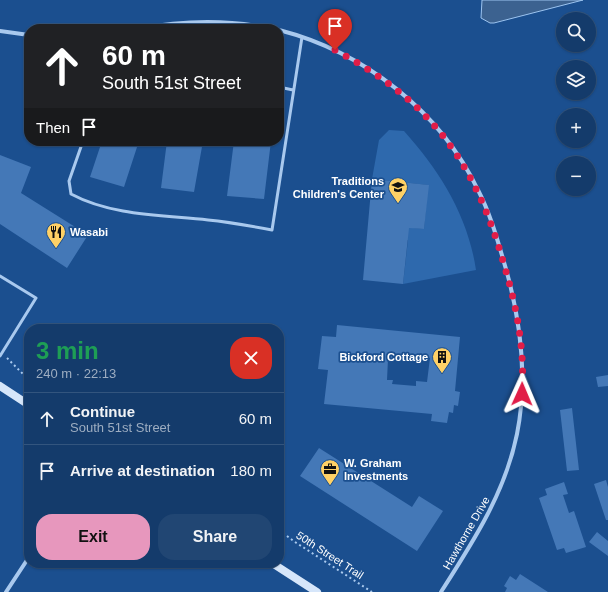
<!DOCTYPE html>
<html lang="en">
<head>
<meta charset="utf-8">
<style>
  :root { --surface:#143b6b; --page:#214673; --text:#f1f3f6; --muted:#9dadc1; --line:#33557e; --accent:#e797bd }
  body { margin:0; font-family:Arial,sans-serif; background:var(--page); color:var(--text); height:100vh; display:flex; flex-direction:column; font-size:15px; white-space:nowrap }
  * { box-sizing:border-box; margin:0 }
  p { font-size:13px; color:var(--muted) }
  .icon { flex:none; width:22px; height:22px; fill:none; stroke:currentColor; stroke-width:2; stroke-linecap:round; stroke-linejoin:round }
  .map { position:relative; flex:1; overflow:hidden }
  .details { position:absolute; left:24px; top:324px; width:260px; height:244px; display:flex; flex-direction:column; background:var(--surface); border-radius:16px; box-shadow:0 1px 3px #0004,0 0 0 1px var(--line) }
  .details>* { flex:none }
  .top-card { position:absolute; left:24px; top:24px; width:260px; height:122px; border-radius:16px; box-shadow:0 1px 3px #0004,0 0 0 1px var(--line); background:#202124; color:#fff; overflow:hidden }
  .controls { position:absolute; left:556px; top:12px; display:grid; gap:8px }
  .controls a { display:grid; place-items:center; width:40px; height:40px; border-radius:50%; background:var(--surface); box-shadow:0 1px 3px #0004,0 0 0 1px var(--line); font-size:20px }
  .pin { position:absolute; display:grid; place-items:center; width:34px; height:34px; color:#fff; margin:-41px -17px; border-radius:50% 50% 50% 0; rotate:-45deg; box-shadow:0 0 4px #0007 }
  .pin .icon { rotate:45deg }
  .me { position:absolute; width:44px; margin:-22px; rotate:1deg; stroke-linejoin:round; filter:drop-shadow(0 0 3px #0008) }
  .turn { display:flex; align-items:center; gap:14px; height:84px; padding:0 12px; font-size:18px }
  .turn .icon { width:52px; height:52px; stroke-width:2.5 }
  .turn b { display:block; font-size:28px; line-height:34px }
  .then { display:flex; align-items:center; height:38px; padding:0 12px; background:#0003; gap:8px; font-size:15px }
  .round { display:grid; place-items:center; flex:none; width:42px; height:42px; border-radius:16px; background:var(--page) }
  .head { display:flex; align-items:center; justify-content:space-between; height:68px; padding:0 12px }
  h1 { font-size:24px; font-weight:600; line-height:30px; color:#1e9e55 }
  .cta { display:flex; gap:8px; margin-top:auto; padding:8px 12px }
  .cta a { flex:1; height:46px; border-radius:16px; background:var(--accent); color:#111; font-size:16px; font-weight:600; line-height:46px; text-align:center }
  .cta a+a { background:var(--page); color:var(--text) }
  ul { padding:0; list-style:none }
  li { display:flex; align-items:center; gap:12px; height:52px; padding:0 12px; border-top:1px solid var(--line) }
  li div { flex:1 }
  li b { display:block; font-size:15px }
  li em { font-style:normal }
  .map>svg:first-child { display:block }
  .green { fill:#2e69ad }
  .water { fill:#3c6290; stroke:#9cc4f0 }
  .building { fill:#4478b7; fill-rule:evenodd }
  .lines { fill:none; stroke-linecap:round; stroke-linejoin:round }
  .path { stroke:#a9c9ee; stroke-width:2; stroke-dasharray:2 3; stroke-linecap:butt }
  .lane { stroke:#a9c9ee; stroke-width:3 }
  .street { stroke:#a9c9ee; stroke-width:4 }
  .secondary { stroke:#d6e6fa; stroke-width:8 }
  .route { stroke:#e11d48; stroke-width:7; stroke-dasharray:0 12.6 }
  .labels { text-anchor:middle; stroke-width:3.5; stroke-linejoin:round; paint-order:stroke }
  .poi-label { font-size:11px; font-weight:bold; fill:#fff; stroke:#1b4f8f; text-anchor:end }
  .street-label { font-size:11px; fill:#fff; stroke:#1b4f8f }
</style>
</head>
<body>
<div class="map">
<svg width="608" height="592" viewBox="0 0 608 592">
  <rect width="100%" height="100%" fill="#1b4f8f"/>
  <path class="green" d="M389 130 404 131C440 171 468 216 476 270L403 284 408 240 368 236V224L424 229 428 185 372 179 379 140Z"/>
  <path class="water" d="M482 0H583L494 23H490L481 18Z"/>
  <path class="building" d="M102 141H139L124 187 90 177Z
    M167 141H203L194 192 161 188Z
    M234 141H271L264 199 227 196Z
    M0 155 31 167 21 193 88 235 67 268 0 224Z
    M372 179 429 185 424 229 409 228 403 284 363 280Z
    M337 325 460 337 455 391 460 392 458 406 454 405 453 413 449 412 447 423 431 421 432 414 324 404 328 370 318 369 322 336 336 337ZM395 355 430 358 427 382 416 381V386L392 384 393 380H387L388 359H395Z
    M608 375V386L598 387 596 377Z
    M572 408 579 470 567 471 560 410Z
    M319 448 412 507 419 496 443 511 417 551 300 476Z
    M606 480 608 487V520H606L594 484Z
    M564 482 568 494 563 495 569 513 574 511 586 547 566 553 564 548 557 550 539 498 547 495 545 489Z
    M597 532 608 541V556L589 542Z
    M520 574 548 592H505L507 588 504 586 510 576 516 580Z"/>
  <g class="lines">
    <path class="path" d="M7 358 23 374 29 377
      M279 530 295 542 372 592"/>
    <path class="lane" d="M279 87 293 90
      M83 141 69 181 71 194C112 216 163 215 208 220 229 222 251 226 272 230L302 37
      M0 276 36 298 0 356"/>
    <path class="street" d="M137 29C184 20 228 19 274 29
      M279 30C364 52 440 111 478 190 491 215 498 242 506 269 521 323 528 379 517 434 505 493 473 542 441 592
      M0 31 29 35
      M6 592 29 557"/>
    <path class="secondary" d="M0 386 29 405
      M272 563 317 592"/>
  </g>
  <g class="lines">
    <path class="route" d="M335 50C432 102 476 163 505 268 517 308 525 351 522 394"/>
  </g>
  <defs>
    <symbol id="school-pin" viewBox="-11 -11 22 30"><path d="M0 17L-7.5 6A9.5 9.5 0 1 1 7.5 6Z" fill="#ffd166" stroke="#1b4f8f"/><path d="M0-5L7-2L0 1L-7-2ZM-4 1L0 2.5L4 1V4Q0 6-4 4Z" fill="#111"/></symbol>
    <symbol id="restaurant-pin" viewBox="-11 -11 22 30"><path d="M0 17L-7.5 6A9.5 9.5 0 1 1 7.5 6Z" fill="#ffd166" stroke="#1b4f8f"/><path d="M-5-6h1v4h1v-4h1v4h1v-4h1v5L-1.5 .5V6h-2V.5L-5-1ZM5-6V6H3V1.5H1.5Q1.5-4 5-6Z" fill="#111"/></symbol>
    <symbol id="building-pin" viewBox="-11 -11 22 30"><path d="M0 17L-7.5 6A9.5 9.5 0 1 1 7.5 6Z" fill="#ffd166" stroke="#1b4f8f"/><path d="M-4-6H4V6H1V3H-1V6H-4ZM-2.5-4.3h1.7v1.8h-1.7ZM.8-4.3h1.7v1.8H.8ZM-2.5-1h1.7V.8h-1.7ZM.8-1h1.7V.8H.8Z" fill="#111"/></symbol>
    <symbol id="office-pin" viewBox="-11 -11 22 30"><path d="M0 17L-7.5 6A9.5 9.5 0 1 1 7.5 6Z" fill="#ffd166" stroke="#1b4f8f"/><path d="M-6-3h4V-5.5h4V-3h4V5H-6ZM-1-4.5V-3h2v-1.5ZM-6 0V1H6V0Z" fill="#111"/></symbol>
  </defs>
  <g fill-rule="evenodd">
    <use href="#school-pin" x="387" y="176" width="22" height="30"/>
    <use href="#restaurant-pin" x="45" y="221" width="22" height="30"/>
    <use href="#building-pin" x="431" y="346" width="22" height="30"/>
    <use href="#office-pin" x="319" y="458" width="22" height="30"/>
  </g>
  <g class="labels">
    <g class="poi-label">
      <text x="384" y="185">Traditions<tspan x="384" dy="13">Children's Center</tspan></text>
      <text x="70" y="236" text-anchor="start">Wasabi</text>
      <text x="428" y="361">Bickford Cottage</text>
      <text x="344" y="467" text-anchor="start">W. Graham<tspan x="344" dy="13">Investments</tspan></text>
    </g>
    <g class="street-label">
      <text transform="translate(466 533) rotate(-60)" y="4">Hawthorne Drive</text>
      <text transform="translate(330 555) rotate(33)" y="4">50th Street Trail</text>
    </g>
  </g>
</svg>
<div class="controls">
<a><svg class="icon" aria-label="search" viewBox="0 0 24 24"><circle cx="10" cy="10" r="6"/><path d="M15 15l6 6"/></svg></a>
<a><svg class="icon" aria-label="layers" viewBox="0 0 24 24"><path d="M12 4l9 5-9 5-9-5zM3 14l9 5 9-5"/></svg></a>
<a>+</a>
<a>−</a>
</div>
<div class="pin" style="left:335px;top:50px;background:#d93025"><svg class="icon" aria-label="arrive" viewBox="0 0 24 24"><path d="M6 21V4h12l-3 4 3 4H6"/></svg></div>
<svg class="me" style="left:522px;top:394px" viewBox="-20 -20 40 40"><path d="M0-17L14 15 0 8-14 15z" fill="#e11d48" stroke="#fff" stroke-width="4"/></svg>
<div class="top-card">
<div class="turn"><svg class="icon" aria-label="ahead" viewBox="0 0 24 24"><path d="M12 20V5M6 11l6-6 6 6"/></svg><div><b>60 m</b>South 51st Street</div></div>
<div class="then">Then<svg class="icon" aria-label="arrive" viewBox="0 0 24 24"><path d="M6 21V4h12l-3 4 3 4H6"/></svg></div>
</div>
<section class="details">
<div class="head"><div><h1>3 min</h1><p>240 m · 22:13</p></div><a class="round" style="background:#d93025;color:#fff"><svg class="icon" aria-label="close" viewBox="0 0 24 24"><path d="M6 6l12 12M18 6L6 18"/></svg></a></div>
<ul>
<li><svg class="icon" aria-label="ahead" viewBox="0 0 24 24"><path d="M12 20V5M6 11l6-6 6 6"/></svg><div><b>Continue</b><p>South 51st Street</p></div><em>60 m</em></li>
<li><svg class="icon" aria-label="arrive" viewBox="0 0 24 24"><path d="M6 21V4h12l-3 4 3 4H6"/></svg><div><b>Arrive at destination</b></div><em>180 m</em></li>
</ul>
<div class="cta"><a>Exit</a><a>Share</a></div>
</section>
</div>
</body>
</html>
